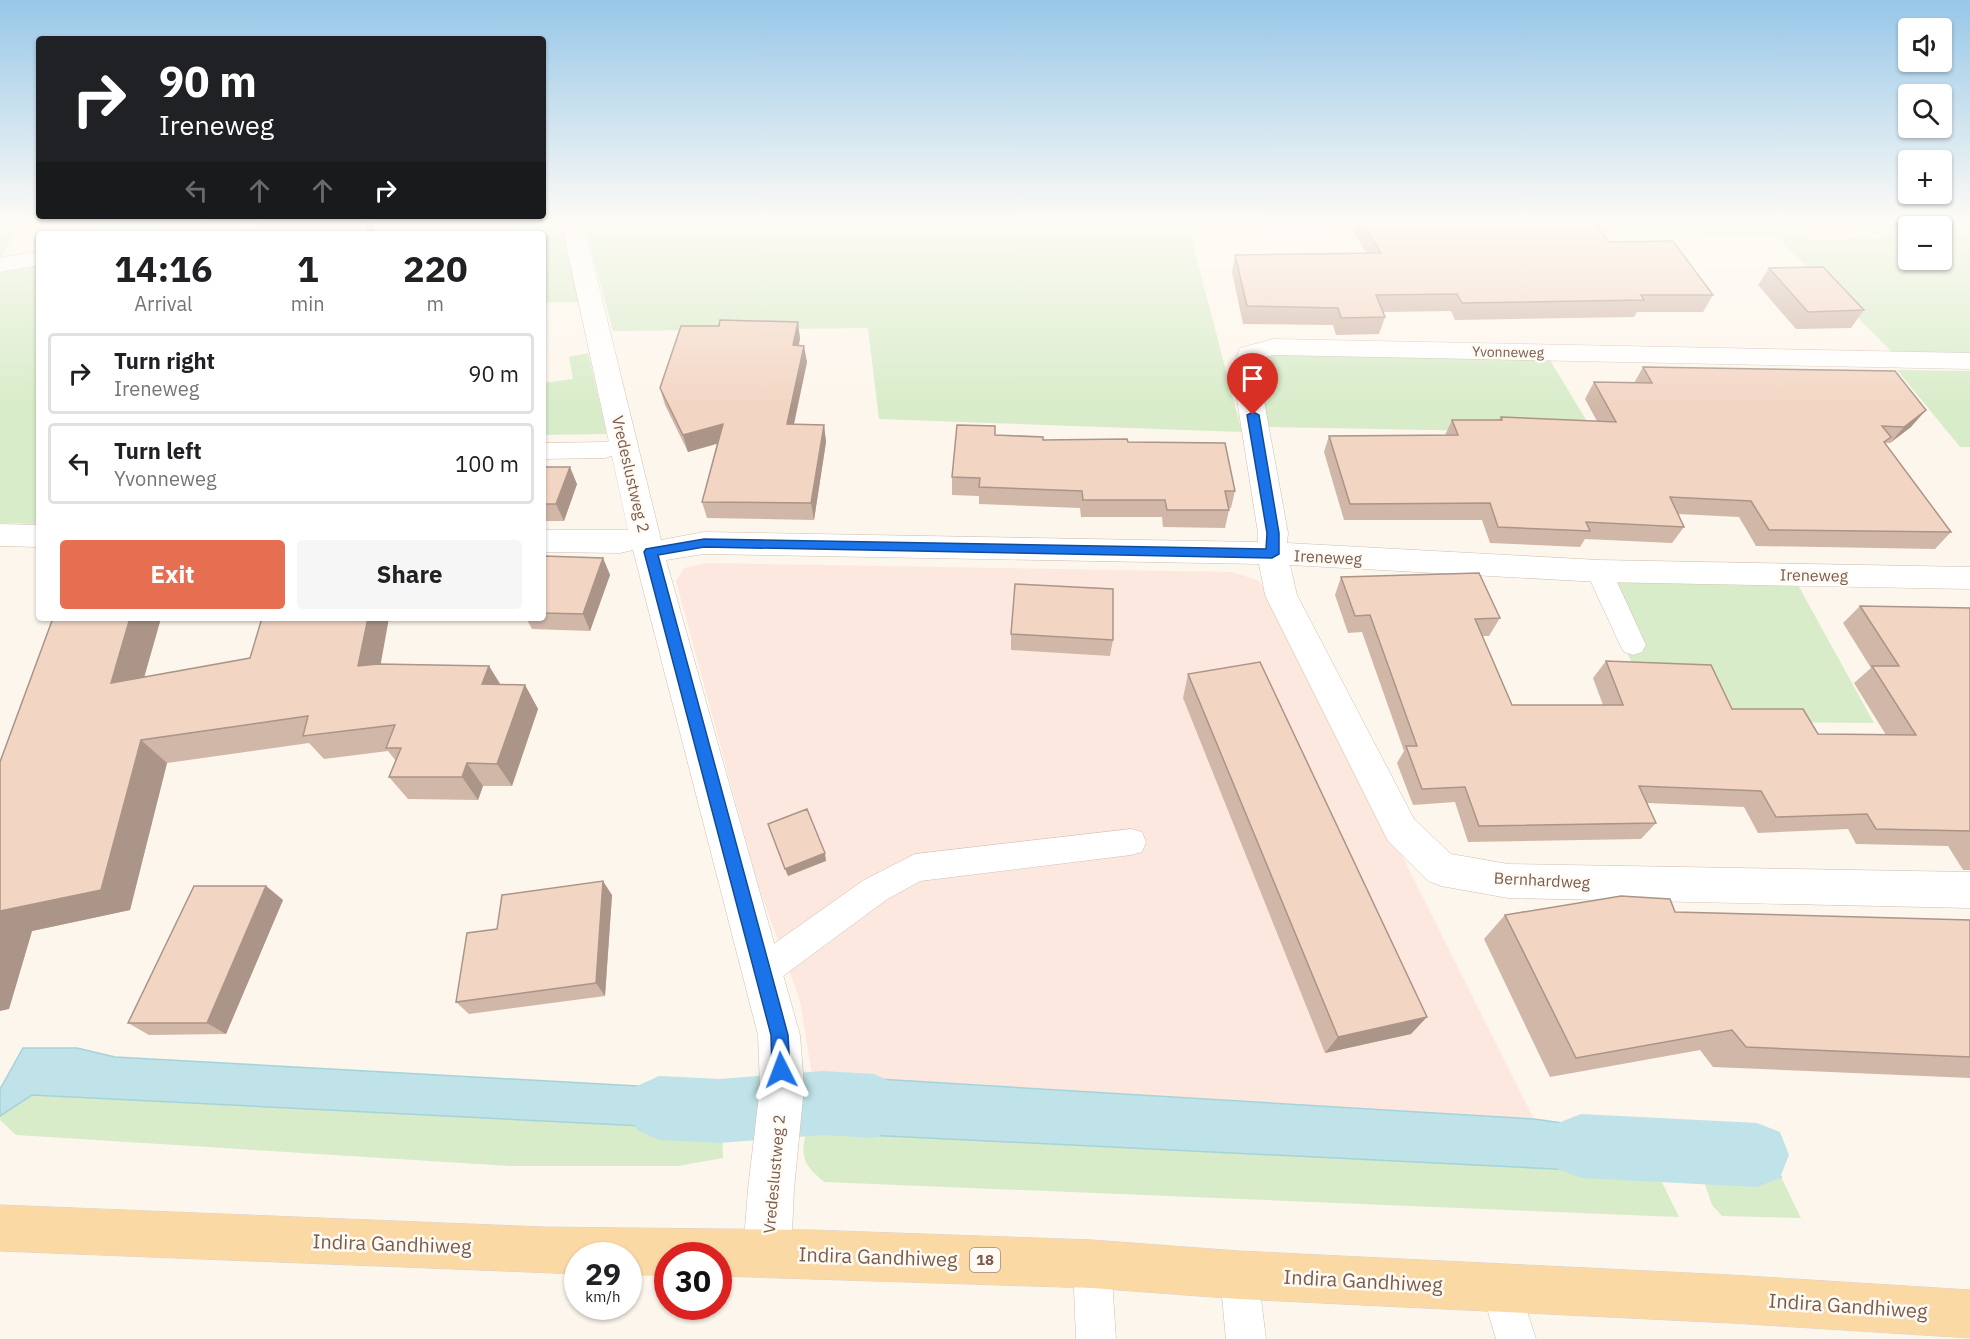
<!DOCTYPE html>
<html lang="en">
<head>
<meta charset="utf-8">
<style>
  :root { --surface:#fff; --page:#f6f6f6; --text:#202124; --muted:#757577; --line:#e0e0e0; --accent:#e76f51 }
  body { margin:0; font-family:"IBM Plex Sans",sans-serif; background:var(--page); color:var(--text); height:100vh; display:flex; flex-direction:column; font-size:22px; white-space:nowrap }
  * { box-sizing:border-box; margin:0 }
  p { font-size:20px; color:var(--muted) }
  .icon { flex:none; width:33px; height:33px; fill:none; stroke:currentColor; stroke-width:2; stroke-linecap:round; stroke-linejoin:round }
  .map { position:relative; flex:1; overflow:hidden }
  .details { position:absolute; left:36px; top:231px; width:510px; height:390px; display:flex; flex-direction:column; background:var(--surface); border-radius:6px; box-shadow:0 2px 4px #0004 }
  .details>* { flex:none }
  .top-card { position:absolute; left:36px; top:36px; width:510px; height:183px; border-radius:6px; box-shadow:0 2px 4px #0004; background:#202124; color:#fff; overflow:hidden }
  .controls { position:absolute; left:1898px; top:18px; display:grid; gap:12px }
  .controls a { display:grid; place-items:center; width:54px; height:54px; border-radius:6px; background:var(--surface); box-shadow:0 2px 4px #0004; font-size:30px }
  .speed { position:absolute; left:564px; top:1242px; display:flex; gap:12px; font-size:30px; font-weight:700; text-align:center }
  .speed>* { display:grid; place-content:center; width:78px; height:78px; border-radius:50%; background:var(--surface); box-shadow:0 2px 4px #0004; line-height:1 }
  .speed small { font-size:15px; font-weight:400 }
  .speed .limit { border:9px solid #d22; background:#fff; color:#111 }
  .pin { position:absolute; display:grid; place-items:center; width:51px; height:51px; color:#fff; margin:-62px -26px; border-radius:50% 50% 50% 0; rotate:-45deg; box-shadow:0 0 6px #0007 }
  .pin .icon { rotate:45deg }
  .me { position:absolute; width:66px; margin:-33px; rotate:357deg; stroke-linejoin:round; filter:drop-shadow(0 0 4px #0008) }
  .turn { display:flex; align-items:center; gap:21px; height:126px; padding:0 24px; font-size:27px }
  .turn .icon { width:78px; height:78px; stroke-width:2.5 }
  .turn b { display:block; font-size:42px; line-height:51px }
  .lanes { display:flex; align-items:center; height:57px; padding:0 24px; background:#0003; justify-content:center; gap:30px; direction:ltr }
  .lanes .off { opacity:.35 }
  .eta { display:flex; justify-content:space-evenly; align-items:center; height:102px; text-align:center }
  .eta b { font-size:36px; font-weight:700; line-height:42px }
  .cta { display:flex; gap:12px; margin-top:auto; padding:12px 24px }
  .cta a { flex:1; height:69px; border-radius:6px; background:var(--accent); color:#fff; font-size:24px; font-weight:700; line-height:69px; text-align:center }
  .cta a+a { background:var(--page); color:var(--text) }
  ul { padding:0; list-style:none }
  li { display:flex; align-items:center; gap:18px; height:81px; margin:0 12px 9px; padding:0 12px; border:3px solid var(--line); border-radius:6px }
  li div { flex:1 }
  li b { display:block; font-size:22px }
  li em { font-style:normal }
  .map>svg:first-child { display:block }
  .commercial { fill:#fde8e0 }
  .green { fill:#d8ecc9; fill-rule:evenodd }
  .water { fill:#bfe3e8; stroke:#a5d3da; stroke-width:1.5 }
  .lines { fill:none; stroke-linecap:round; stroke-linejoin:round }
  .canal { fill:#bfe3e8; fill-rule:evenodd }
  .lane-casing { stroke:#d1beb0; stroke-width:1 }
  .street-casing { stroke:#d1beb0; stroke-width:1 }
  .primary-casing { stroke:#dad1cd; stroke-width:1 }
  .lane { fill:#fff; fill-rule:evenodd }
  .street { fill:#fff; fill-rule:evenodd }
  .primary { fill:#fbd9a5; fill-rule:evenodd }
  .wall { fill:#d1b7a8 }
  .shaded-wall { fill:#aa9588 }
  .building { fill:#f3d5c3; stroke:#aa9588; stroke-width:1.5 }
  .route { fill:#1a73e8; stroke:#114b97; stroke-width:1.5 }
  .labels { text-anchor:middle; stroke-width:5; stroke-linejoin:round; paint-order:stroke }
  .far-street-label { font-size:14px; fill:#7a5c4d; stroke:#fffaf3 }
  .shield { fill:#fffaf3; stroke:#a28b7f; stroke-width:1.5 }
  .shield-label { font-size:15px; font-weight:bold; fill:#7a5c4d }
  .street-label { font-size:16px; fill:#7a5c4d; stroke:#fffaf3 }
  .near-street-label { font-size:20px; fill:#7a5c4d; stroke:#fffaf3 }
</style>
</head>
<body>
<div class="map">
<svg width="1970" height="1339" viewBox="0 0 1970 1339">
  <rect width="100%" height="100%" fill="#fdf6ec"/>
  <path class="commercial" d="M706 563 1232 572 1257 580 1272 596 1534 1119 812 1075 800 1001 758 885 676 581 684 568Z"/>
  <path class="green" d="M0 221H24L0 259Z
    M100 221H232L156 234H92Z
    M267 221H561L579 302H543V234H193Z
    M584 221 927 223 937 221H1780L1813 240 1882 238 1853 221H1970V354L1892 352 1777 237 1187 222 1242 432 879 419 868 328 613 331ZM1908 226H1941V260H1908Z
    M39 261V524L0 523V268Z
    M588 353 607 434 543 435V383L573 379 569 357Z
    M1279 354 1550 360 1594 433 1266 427 1255 369 1257 360 1265 355Z
    M1897 370 1970 371V447H1960Z
    M1595 580 1798 585 1874 723 1727 722 1637 675Z
    M32 1095 722 1130 723 1158 678 1166H510L16 1135 0 1120V1116Z
    M806 1132 1658 1174 1679 1217 824 1182C804 1165 800 1158 806 1132Z
    M1781 1177 1801 1218 1722 1216 1712 1205 1703 1178Z"/>
  <path class="water" d="M23 1048H77L115 1057 727 1091 722 1130 32 1095 0 1116V1089Z
    M812 1075 1534 1119 1641 1134 1658 1174 806 1132Z
    M1681 1125 1758 1126 1781 1177 1703 1178Z"/>
  <g class="lines">
    <path class="canal" d="M823 1071 874 1074 896 1084 906 1106 896 1128 874 1138 823 1135 720 1143 659 1140 637 1130 627 1108 637 1086 659 1076 720 1079Z
      M1581 1114 1757 1123 1780 1132 1789 1155 1780 1178 1757 1187 1581 1178 1558 1169 1549 1146 1558 1123Z"/>
    <defs>
      <path id="lane" d="M624 438 632 440 635 445 632 450 605 458 543 459V443L605 442Z
        M1599 562 1608 565 1612 571 1646 645 1642 652 1633 655 1624 652 1620 645 1586 571 1590 565Z
        M1131 829 1142 832 1146 842 1142 852 1131 855 920 881 886 900 775 982 763 987 751 982 747 971 751 960 864 880 915 854Z
        M1092 1245 1106 1250 1111 1264 1116 1339H1076L1073 1264 1078 1250Z
        M1239 1256 1253 1261 1258 1275 1266 1339H1226L1220 1275 1225 1261Z
        M1501 1268 1515 1274 1536 1339H1496L1481 1288 1487 1274Z"/>
      <path id="street" d="M217 221H267L264 226 219 234H169L172 229Z
        M561 221H583L661 540 704 532 1258 542V533L1232 368 1240 348 1274 339 1970 353V369L1274 355 1260 358 1258 368 1288 533 1287 543 1599 560 1970 567V589L1599 582 1290 565 1297 595 1414 819 1451 854 1508 864 1970 872V908L1508 898 1441 886 1428 881 1388 841 1265 595 1259 564 704 554 666 560 800 1035 804 1087 794 1189 791 1254 784 1271 767 1278 750 1271 743 1254 748 1189 760 1087 758 1035 633 550 620 553 543 552V530H628Z
        M39 251V265L0 272V258Z
        M0 524 39 525V547L0 546Z"/>
      <path id="primary" d="M0 1205 544 1227 811 1230 1092 1240 1239 1251 1731 1275 1970 1290V1338L1731 1323 1239 1299 1092 1288 718 1276V1256H668V1275H628V1256H578V1274L0 1251Z"/>
    </defs>
    <use href="#lane" class="lane-casing"/>
    <use href="#street" class="street-casing"/>
    <use href="#primary" class="primary-casing"/>
    <use href="#lane" class="lane"/>
    <use href="#street" class="street"/>
    <use href="#primary" class="primary"/>
  </g>
  <path class="wall" d="M1357 221H1593L1609 242 1713 295 1703 312H1637L1634 317 1455 320 1451 311 1383 312 1385 317 1379 334 1336 335 1333 325 1243 324 1232 272 1235 255 1366 253 1354 233Z
    M1769 268 1864 310 1851 328 1796 329 1758 285Z
    M800 338 799 346 807 362 794 425H824L826 442 814 520 707 518 702 502 717 443 688 452 665 405 660 388Z
    M1643 367 1911 427 1890 443H1886L1885 444 1951 532 1935 549 1756 546 1739 517 1678 514 1684 527 1672 543 1585 539 1580 547 1490 543 1482 520H1344L1324 452 1329 436 1445 435 1452 420H1499L1501 417 1597 421 1585 399 1594 382 1634 383Z
    M995 435 1043 440 1128 442 1235 491 1231 508H1228L1229 510 1225 528 1163 527 1162 517H1081L1080 508 979 504V496L952 495V477Z
    M543 467 577 484 564 521H543Z
    M543 556 603 558 610 575 590 631 532 629 526 618H543Z
    M1341 577 1500 618 1489 636H1482L1512 705H1603L1593 678 1606 661 1732 709 1818 734 1886 735 1854 683 1871 668 1843 623 1860 606 1970 608V870H1963L1948 846 1856 844 1848 829 1758 833 1744 807 1647 803 1656 823 1641 839 1468 842 1455 802 1413 805 1397 763 1404 751 1362 632 1348 633 1335 595Z
    M53 618H161L144 677 381 664 489 666 500 685H525L538 709 512 786H483L478 800 408 799 389 777 396 761 388 751 324 759 309 743 167 763 130 910 32 931 9 1009Z
    M1011 634 1113 640 1110 656 1011 650Z
    M1188 674 1411 1034 1325 1053 1183 698Z
    M266 886 283 900 226 1034 149 1035 128 1023Z
    M612 895 605 996 469 1014 456 1002 497 929Z
    M1675 912 1970 920V1078L1713 1067 1700 1050 1550 1077 1484 939 1505 915Z"/>
  <path class="shaded-wall" d="M366 221H373L374 234H367Z
    M798 322 800 338 795 362 793 345Z
    M804 346 807 362 790 441 787 424Z
    M1926 410 1911 427 1890 443 1904 427Z
    M723 424 727 441 688 452 683 435Z
    M824 425 826 442 814 520 811 503Z
    M570 467 577 484 564 521 556 504Z
    M603 558 610 575 590 631 583 614Z
    M130 618H161L136 706 111 683Z
    M368 618H389L376 690 358 666Z
    M489 666 504 690 482 684Z
    M525 685 538 709 512 786 497 764Z
    M141 740 167 763 130 910 32 931 9 1009 0 1011V911Z
    M467 763 483 786 478 800 462 777Z
    M825 853 826 861 788 876 785 869Z
    M603 881 612 895 605 996 596 983Z
    M266 886 283 900 226 1034 207 1023Z
    M1427 1017 1411 1034 1325 1053 1338 1037Z"/>
  <path class="building" d="M261 221H366L367 234H254Z
    M1362 221H1593L1609 242 1673 241 1713 295H1641L1644 300 1462 303 1457 294 1376 295 1385 317 1341 318 1338 308 1247 306 1235 255 1381 253Z
    M1823 267 1864 310 1808 312 1769 268Z
    M720 320 798 322 793 345 804 346 787 424 824 425 811 503 702 502 723 424 683 435 660 388 681 326H719Z
    M1643 367 1895 371 1926 410 1904 427 1882 426 1891 437 1884 442 1951 532 1769 530 1751 501 1670 497 1684 527 1586 522 1590 531 1498 527 1490 503 1350 504 1329 436 1458 435 1452 420H1502L1501 417 1616 422 1594 382 1652 383Z
    M957 425 995 426V435L1043 437V440L1127 439 1128 442 1225 443 1235 491H1225L1229 510H1167L1165 500H1083L1082 491 979 487 980 478 952 477Z
    M543 467H570L556 504H543Z
    M543 556 603 558 583 614 543 613Z
    M1479 573 1500 618 1475 619 1512 705H1623L1606 661 1711 665 1732 709H1803L1818 734 1916 735 1872 666H1899L1860 606 1970 608V831L1876 829 1867 814 1776 817 1761 791 1639 786 1656 823 1479 826 1465 787 1422 789 1406 746H1417L1370 615 1355 616 1341 577Z
    M1015 584 1113 589V640L1011 634Z
    M53 618H130L111 683 250 658 262 618H368L358 666 378 664 489 666 482 684 525 685 497 764 467 763 462 777H389L401 748H386L395 725 303 736 308 716 141 740 101 890 0 911V762Z
    M1260 662 1427 1017 1338 1037 1188 674Z
    M807 809 825 853 785 869 768 824Z
    M603 881 596 983 456 1002 467 933 497 929 502 895Z
    M194 886H266L207 1023H128Z
    M1621 896 1670 899 1675 912 1970 920V1057L1746 1047 1732 1030 1576 1058 1505 915Z"/>
  <linearGradient id="sky" x2="0" y2="1"><stop stop-color="#97c7e8"/><stop offset="0.54" stop-color="#fefbf6"/><stop offset="1" stop-color="#fefbf6" stop-opacity="0"/></linearGradient>
  <rect width="1970" height="408" fill="url(#sky)"/>
  <path class="route" d="M1253 412 1259 415 1279 533V554L1272 558 704 547 658 555 788 1035 790 1070 787 1076 781 1078 775 1076 772 1070 771 1035 644 552 646 549 704 539 1266 549 1267 533 1247 415Z"/>
  <g class="labels">
    <g class="far-street-label">
      <text transform="translate(1508 352) rotate(1)" y="5">Yvonneweg</text>
    </g>
    <rect class="shield" x="970" y="1248" width="30" height="24" rx="4.5"/>
    <g class="shield-label">
      <text x="985" y="1265">18</text>
    </g>
    <g class="street-label">
      <text transform="translate(631 474) rotate(77)" y="6">Vredeslustweg 2</text>
      <text transform="translate(1328 557) rotate(3)" y="6">Ireneweg</text>
      <text transform="translate(1814 575) rotate(1)" y="6">Ireneweg</text>
      <text transform="translate(1542 880) rotate(3)" y="6">Bernhardweg</text>
      <text transform="translate(774 1174) rotate(-85)" y="6">Vredeslustweg 2</text>
    </g>
    <g class="near-street-label">
      <text transform="translate(392 1244) rotate(2)" y="7">Indira Gandhiweg</text>
      <text transform="translate(878 1257) rotate(2)" y="7">Indira Gandhiweg</text>
      <text transform="translate(1363 1281) rotate(3)" y="7">Indira Gandhiweg</text>
      <text transform="translate(1848 1306) rotate(4)" y="7">Indira Gandhiweg</text>
    </g>
  </g>
</svg>
<div class="controls">
<a><svg class="icon" aria-label="sound" viewBox="0 0 24 24"><path d="M4 9h4l5-4v14l-5-4H4zM17 9q2 3 0 6"/></svg></a>
<a><svg class="icon" aria-label="search" viewBox="0 0 24 24"><circle cx="10" cy="10" r="6"/><path d="M15 15l6 6"/></svg></a>
<a>+</a>
<a>−</a>
</div>
<div class="speed"><div>29<small>km/h</small></div><div class="limit">30</div></div>
<div class="pin" style="left:1253px;top:415px;background:#d93025"><svg class="icon" aria-label="arrive" viewBox="0 0 24 24"><path d="M6 21V4h12l-3 4 3 4H6"/></svg></div>
<svg class="me" style="left:781px;top:1070px" viewBox="-20 -20 40 40"><path d="M0-17L14 15 0 8-14 15z" fill="#1a73e8" stroke="#fff" stroke-width="4"/></svg>
<div class="top-card">
<div class="turn"><svg class="icon" aria-label="right" viewBox="0 0 24 24"><path d="M7 20v-9h11M14 6l5 5-5 5"/></svg><div><b>90 m</b>Ireneweg</div></div>
<div class="lanes"><svg class="icon off" aria-label="left" viewBox="0 0 24 24"><path d="M17 20v-9H6M10 6l-5 5 5 5"/></svg><svg class="icon off" aria-label="ahead" viewBox="0 0 24 24"><path d="M12 20V5M6 11l6-6 6 6"/></svg><svg class="icon off" aria-label="ahead" viewBox="0 0 24 24"><path d="M12 20V5M6 11l6-6 6 6"/></svg><svg class="icon" aria-label="right" viewBox="0 0 24 24"><path d="M7 20v-9h11M14 6l5 5-5 5"/></svg></div>
</div>
<section class="details">
<div class="eta">
<div><b>14:16</b><p>Arrival</p></div>
<div><b>1</b><p>min</p></div>
<div><b>220</b><p>m</p></div>
</div>
<ul>
<li><svg class="icon" aria-label="right" viewBox="0 0 24 24"><path d="M7 20v-9h11M14 6l5 5-5 5"/></svg><div><b>Turn right</b><p>Ireneweg</p></div><em>90 m</em></li>
<li><svg class="icon" aria-label="left" viewBox="0 0 24 24"><path d="M17 20v-9H6M10 6l-5 5 5 5"/></svg><div><b>Turn left</b><p>Yvonneweg</p></div><em>100 m</em></li>
</ul>
<div class="cta"><a>Exit</a><a>Share</a></div>
</section>
</div>
</body>
</html>
